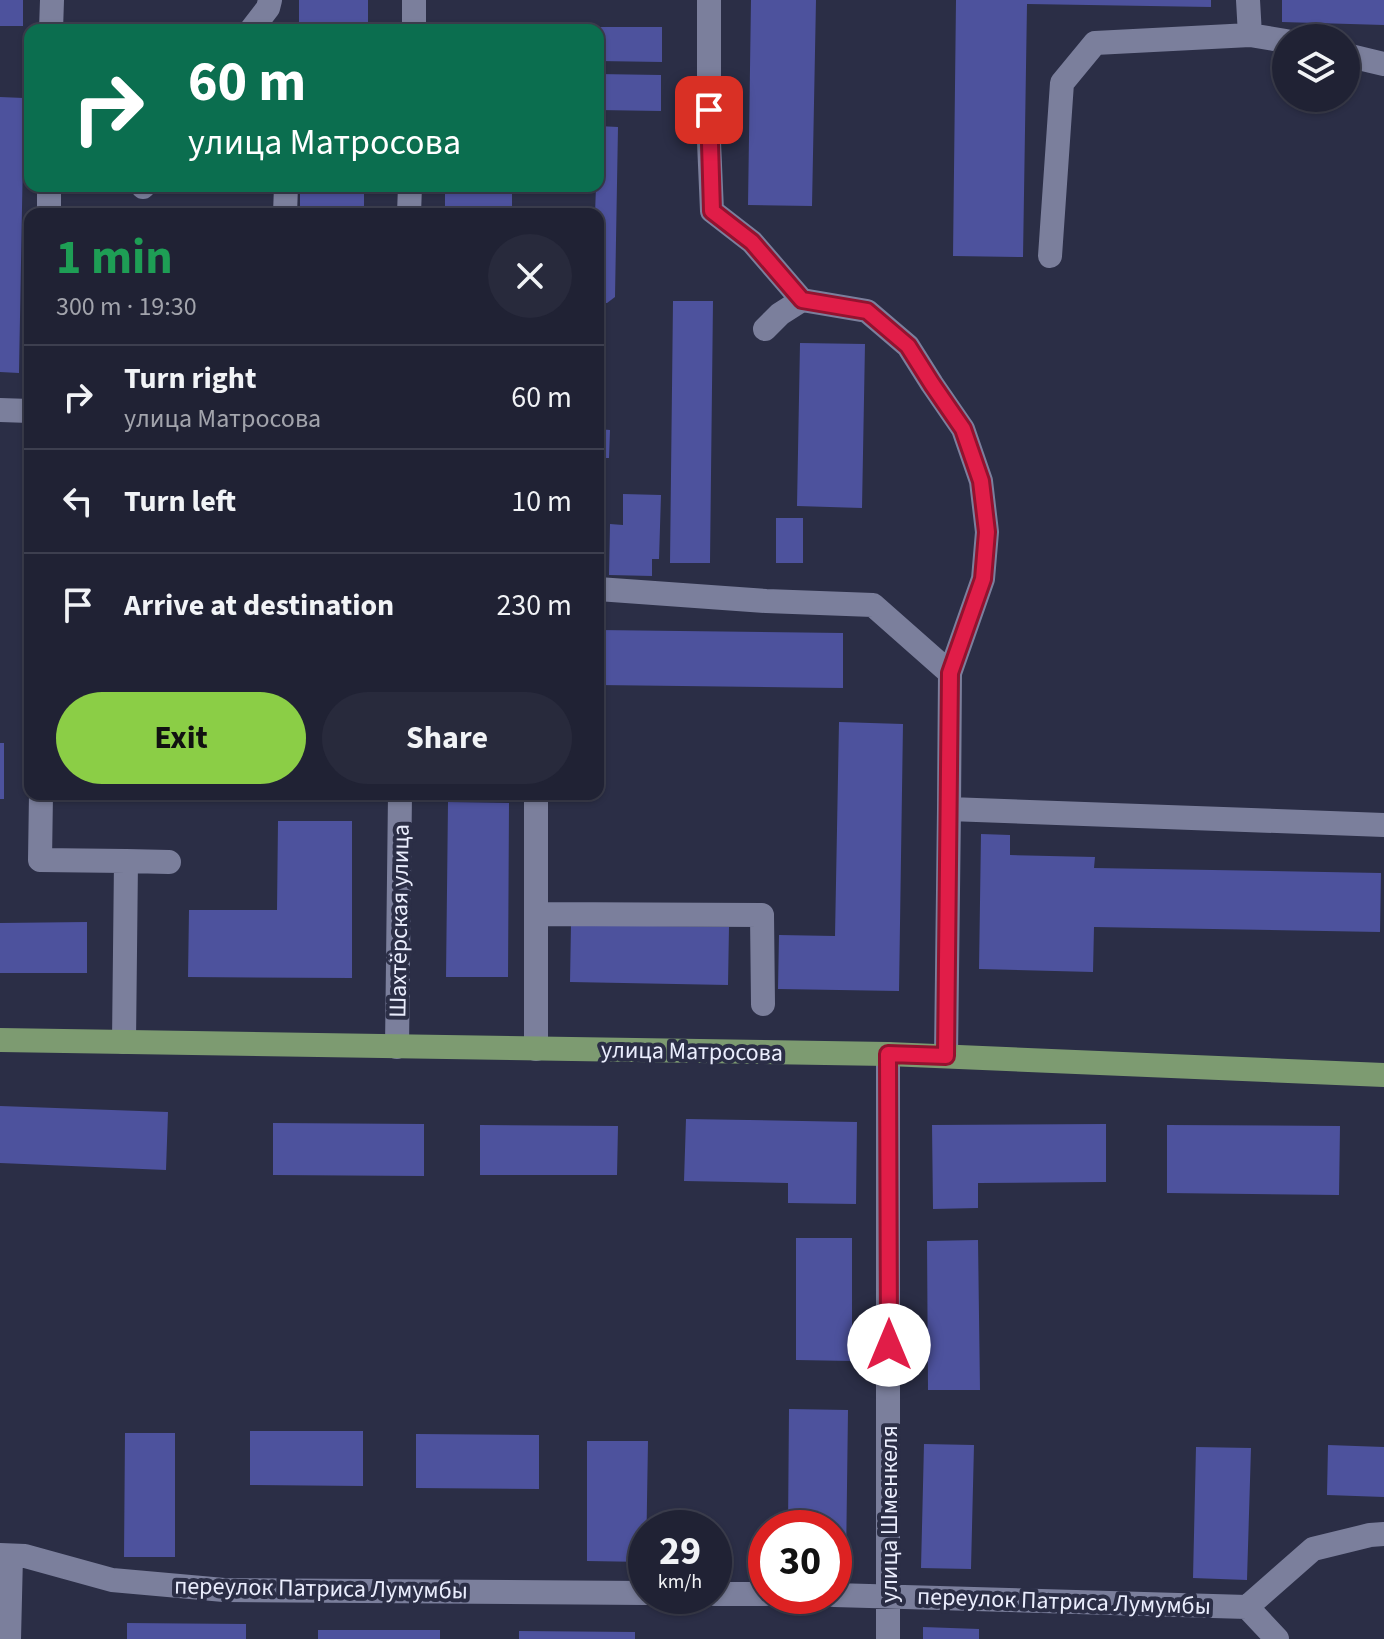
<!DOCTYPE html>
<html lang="en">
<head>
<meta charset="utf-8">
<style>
  :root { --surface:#202234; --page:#282a3c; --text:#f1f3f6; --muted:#a2a4ac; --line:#3d3f4f; --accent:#8bce46 }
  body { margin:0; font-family:"Source Sans 3",sans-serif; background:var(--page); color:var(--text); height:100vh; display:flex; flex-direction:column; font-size:30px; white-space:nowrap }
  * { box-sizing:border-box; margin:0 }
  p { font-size:26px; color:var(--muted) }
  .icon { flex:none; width:44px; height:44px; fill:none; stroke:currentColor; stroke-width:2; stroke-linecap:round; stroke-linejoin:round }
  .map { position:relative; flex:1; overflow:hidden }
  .panel { position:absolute; left:24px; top:208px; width:580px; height:592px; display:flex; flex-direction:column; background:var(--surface); border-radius:16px; box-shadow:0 2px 6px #0004,0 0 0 2px var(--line) }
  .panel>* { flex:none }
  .hud { position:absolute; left:24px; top:24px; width:580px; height:168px; border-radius:16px; box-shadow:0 2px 6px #0004,0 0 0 2px var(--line); background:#0b6e4f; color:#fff; overflow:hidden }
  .tools { position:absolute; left:1272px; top:24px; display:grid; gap:16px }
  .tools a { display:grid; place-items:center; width:88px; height:88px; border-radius:50%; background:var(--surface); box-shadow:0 2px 6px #0004,0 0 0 2px var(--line); font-size:40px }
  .speed { position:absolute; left:628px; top:1510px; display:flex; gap:16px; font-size:40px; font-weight:700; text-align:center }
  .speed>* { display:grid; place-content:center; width:104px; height:104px; border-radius:50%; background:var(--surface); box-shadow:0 2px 6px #0004,0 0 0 2px var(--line); line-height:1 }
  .speed small { font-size:20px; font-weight:400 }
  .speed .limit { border:12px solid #d22; background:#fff; color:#111 }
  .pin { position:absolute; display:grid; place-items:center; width:68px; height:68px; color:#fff; margin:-34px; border-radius:16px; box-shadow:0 4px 12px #0006 }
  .me { position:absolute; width:88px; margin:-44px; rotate:0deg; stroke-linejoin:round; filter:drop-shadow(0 0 6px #0008) }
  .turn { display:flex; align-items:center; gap:28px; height:168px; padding:0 32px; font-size:36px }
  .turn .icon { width:104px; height:104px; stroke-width:2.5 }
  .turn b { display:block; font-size:56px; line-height:68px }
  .round { display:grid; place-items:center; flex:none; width:84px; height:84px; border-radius:42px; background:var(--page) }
  .overview { display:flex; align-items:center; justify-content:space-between; height:136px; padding:0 32px }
  h1 { font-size:48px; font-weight:700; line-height:60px; color:#1e9e55 }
  .cta { display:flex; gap:16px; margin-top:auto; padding:16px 32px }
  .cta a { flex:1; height:92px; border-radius:48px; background:var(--accent); color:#111; font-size:32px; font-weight:700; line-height:92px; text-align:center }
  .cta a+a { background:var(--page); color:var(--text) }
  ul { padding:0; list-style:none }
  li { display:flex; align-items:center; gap:24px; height:104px; padding:0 32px; border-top:2px solid var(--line) }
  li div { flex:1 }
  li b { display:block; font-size:30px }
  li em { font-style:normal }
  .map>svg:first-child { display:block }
  .building { fill:#4d529d }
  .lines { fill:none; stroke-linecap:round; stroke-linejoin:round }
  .minor { stroke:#7b7f9c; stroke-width:24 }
  .major { stroke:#7d9b71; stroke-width:24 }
  .route-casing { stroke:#92132f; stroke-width:20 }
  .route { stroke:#e11d48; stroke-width:14 }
  .labels { text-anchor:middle; stroke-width:8; stroke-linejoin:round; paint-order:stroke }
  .street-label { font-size:24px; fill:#eaedfd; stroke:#2b2e46 }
</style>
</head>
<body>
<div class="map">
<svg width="1384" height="1639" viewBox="0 0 1384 1639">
  <rect width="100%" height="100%" fill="#2b2e46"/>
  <path class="building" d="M0 0H23V26H0Z
    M299 0H368V30H299Z
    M751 0H816L812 206 748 205Z
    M956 0H1211V7L1027 4 1023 257 953 256Z
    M1282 0H1384V25L1282 22Z
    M557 27H662V62L598 61V30H557Z
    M598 74 661 75V111L598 110Z
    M0 97 24 98 19 373 0 372Z
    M598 126 618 127 615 297 607 303H598V214H595L596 186H598Z
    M300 186H364V214H300Z
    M445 186H512V214H445Z
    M673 301H713L710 563H670Z
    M800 343 865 344 862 508 797 506Z
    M598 429 610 430 609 458H598Z
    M623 494 661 495 659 559H652V576L609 575 610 524 623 525Z
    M776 518H803V563H776Z
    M598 630 843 633V688L598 685Z
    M839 722 903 724 899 991 778 989 779 935 835 936Z
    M0 743H4V799H0Z
    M448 802 509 803 508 977H446Z
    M278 821H352V978L188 977 189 910H277Z
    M981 834 1010 835V855L1095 857 1094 868 1381 873 1380 932 1094 927 1093 972 979 969Z
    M87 922V973H0V923Z
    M571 925 729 927 728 985 570 982Z
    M0 1106 168 1112 166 1170 0 1163Z
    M686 1119 857 1122 856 1204 788 1203V1183L684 1181Z
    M273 1123 424 1124V1176L273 1175Z
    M1106 1124V1182L978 1183V1208L933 1209 932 1125Z
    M480 1125 618 1126 617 1175H480Z
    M1167 1125 1340 1126 1339 1195 1167 1193Z
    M796 1238H852V1361L796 1360Z
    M978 1240 980 1390H928L927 1241Z
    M789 1409 848 1410 846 1564H834V1528H788Z
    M250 1431H363V1486L250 1485Z
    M125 1433H175V1557H124Z
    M416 1434 539 1435V1489L416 1488Z
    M587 1441H648L646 1562 587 1561Z
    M924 1444 974 1445 971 1569 921 1568Z
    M1328 1445 1384 1447V1497L1327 1495Z
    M1196 1447 1251 1448 1247 1580 1193 1578Z
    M127 1623 246 1624V1639H127Z
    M923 1627 979 1629V1639H923Z
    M318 1630H440V1639H318Z
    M519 1631 635 1632V1639H519Z"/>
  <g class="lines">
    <path class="minor" d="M709 0V142L712 211 752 242 802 300
      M51 30 52 0
      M251 30 268 8 270 0
      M414 30V0
      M1250 35 1286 41
      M1346 55 1384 64
      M143 187 144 186
      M49 214V186
      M285 214 286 186
      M409 214 410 186
      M1050 256 1062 83 1095 43 1250 35 1248 0
      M765 329 780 314 802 300 867 311 908 346 932 384 963 429 981 481 987 532 983 579 950 673 949 809
      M0 410 30 411
      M598 589 766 601 873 605 950 673
      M41 794 40 860 126 861 124 1042
      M536 794V914
      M126 861 169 862
      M397 1047 400 794
      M536 1049V914L762 915 763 1004
      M888 1054V1639
      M946 1056 949 809 1384 825
      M0 1555 25 1556 112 1580 224 1590 646 1593
      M714 1594H766
      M834 1595 1247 1607 1277 1639
      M1247 1607 1313 1549 1370 1535 1384 1534
      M9 1639 11 1556"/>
    <path class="major" d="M0 1040 888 1054 1384 1075"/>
  </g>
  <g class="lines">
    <defs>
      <path id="route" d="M709 110 712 211 752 242 802 300 867 311 908 346 932 384 963 429 981 481 987 532 983 579 950 673 946 1056 888 1054 889 1345"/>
    </defs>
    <use href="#route" class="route-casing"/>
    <use href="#route" class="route"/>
  </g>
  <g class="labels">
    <g class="street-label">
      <text transform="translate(399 921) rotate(-89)" y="8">Шахтёрская улица</text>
      <text transform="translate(692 1051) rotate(1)" y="8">улица Матросова</text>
      <text transform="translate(889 1514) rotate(-90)" y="8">улица Шменкеля</text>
      <text transform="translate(321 1588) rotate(1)" y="8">переулок Патриса Лумумбы</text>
      <text transform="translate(1064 1601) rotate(2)" y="8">переулок Патриса Лумумбы</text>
    </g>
  </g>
</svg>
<div class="tools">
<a><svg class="icon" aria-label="layers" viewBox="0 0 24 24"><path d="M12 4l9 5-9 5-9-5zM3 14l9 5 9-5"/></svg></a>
</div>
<div class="speed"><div>29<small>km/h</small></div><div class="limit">30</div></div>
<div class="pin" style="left:709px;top:110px;background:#d93025"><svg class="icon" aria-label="arrive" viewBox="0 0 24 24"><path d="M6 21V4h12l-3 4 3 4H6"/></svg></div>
<svg class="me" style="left:889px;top:1345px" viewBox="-20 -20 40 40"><circle r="19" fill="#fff"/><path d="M0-13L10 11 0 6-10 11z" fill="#e11d48"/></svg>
<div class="hud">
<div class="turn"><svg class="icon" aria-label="right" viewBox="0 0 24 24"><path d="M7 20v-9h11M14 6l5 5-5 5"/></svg><div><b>60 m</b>улица Матросова</div></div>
</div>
<section class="panel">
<div class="overview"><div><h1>1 min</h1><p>300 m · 19:30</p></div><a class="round"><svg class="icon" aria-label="close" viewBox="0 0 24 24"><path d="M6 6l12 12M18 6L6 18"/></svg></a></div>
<ul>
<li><svg class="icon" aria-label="right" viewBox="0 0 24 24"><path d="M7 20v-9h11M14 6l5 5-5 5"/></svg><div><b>Turn right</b><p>улица Матросова</p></div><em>60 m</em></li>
<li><svg class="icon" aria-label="left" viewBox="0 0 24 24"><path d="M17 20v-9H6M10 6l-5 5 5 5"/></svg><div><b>Turn left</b></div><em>10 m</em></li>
<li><svg class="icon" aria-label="arrive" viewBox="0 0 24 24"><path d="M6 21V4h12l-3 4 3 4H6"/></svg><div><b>Arrive at destination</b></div><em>230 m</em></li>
</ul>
<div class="cta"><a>Exit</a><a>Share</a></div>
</section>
</div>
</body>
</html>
